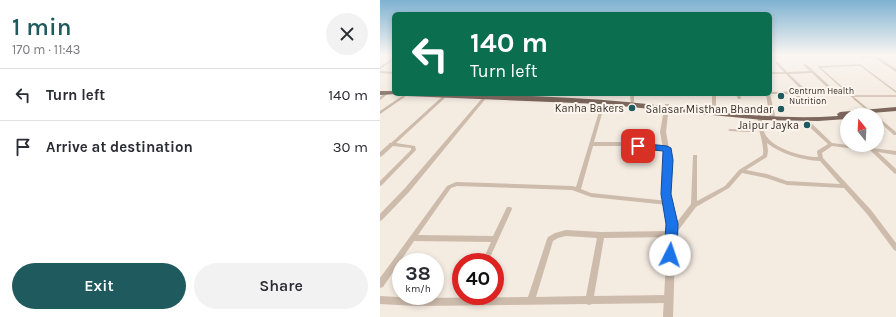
<!DOCTYPE html>
<html lang="en">
<head>
<meta charset="utf-8">
<style>
  :root { --surface:#fff; --page:#f2f2f3; --text:#2b2b33; --muted:#7c7c81; --line:#e1e1e2; --accent:#1f5a5e }
  body { margin:0; font-family:Karla,sans-serif; background:var(--page); color:var(--text); height:100vh; display:flex; flex-direction:column; font-size:15px; white-space:nowrap }
  * { box-sizing:border-box; margin:0 }
  p { font-size:13px; color:var(--muted) }
  .icon { flex:none; width:22px; height:22px; fill:none; stroke:currentColor; stroke-width:2; stroke-linecap:round; stroke-linejoin:round }
  .map { position:relative; flex:1; overflow:hidden }
  .details { display:flex; flex-direction:column; background:var(--surface); width:380px }
  .details>* { flex:none }
  .guide { position:absolute; left:12px; top:12px; width:380px; height:84px; border-radius:6px; box-shadow:0 2px 6px #0003; background:#0b6e4f; color:#fff; overflow:hidden }
  .needle { width:26px; rotate:342deg }
  .controls { position:absolute; left:460px; top:108px; display:grid; gap:8px }
  .controls a { display:grid; place-items:center; width:44px; height:44px; border-radius:50%; background:var(--surface); box-shadow:0 2px 6px #0003; font-size:20px }
  .speed { position:absolute; left:12px; top:253px; display:flex; gap:8px; font-size:20px; font-weight:700; text-align:center }
  .speed>* { display:grid; place-content:center; width:52px; height:52px; border-radius:50%; background:var(--surface); box-shadow:0 2px 6px #0003; line-height:1 }
  .speed small { font-size:10px; font-weight:400 }
  .speed .limit { border:6px solid #d22; background:#fff; color:#111 }
  .pin { position:absolute; display:grid; place-items:center; width:34px; height:34px; color:#fff; margin:-17px; border-radius:8px; box-shadow:0 2px 6px #0006 }
  .me { position:absolute; width:44px; margin:-22px; rotate:4deg; stroke-linejoin:round; filter:drop-shadow(0 0 3px #0008) }
  .turn { display:flex; align-items:center; gap:14px; height:84px; padding:0 12px; font-size:18px }
  .turn .icon { width:52px; height:52px; stroke-width:2.5 }
  .turn b { display:block; font-size:28px; line-height:34px }
  .round { display:grid; place-items:center; flex:none; width:42px; height:42px; border-radius:21px; background:var(--page) }
  .overview { display:flex; align-items:center; justify-content:space-between; height:68px; padding:0 12px }
  h1 { font-size:24px; font-weight:600; line-height:30px; color:var(--accent) }
  .button { display:flex; gap:8px; margin-top:auto; padding:8px 12px }
  .button a { flex:1; height:46px; border-radius:24px; background:var(--accent); color:#fff; font-size:16px; font-weight:600; line-height:46px; text-align:center }
  .button a+a { background:var(--page); color:var(--text) }
  ul { padding:0; list-style:none }
  li { display:flex; align-items:center; gap:12px; height:52px; padding:0 12px; border-top:1px solid var(--line) }
  li div { flex:1 }
  li b { display:block; font-size:15px }
  li em { font-style:normal }
  main { display:flex; flex:1; min-height:0 }
  .map>svg:first-child { display:block }
  .lines { fill:none; stroke-linecap:round; stroke-linejoin:round }
  .service-far1 { stroke:#cdbbac; stroke-width:1.5 }
  .service { stroke:#cdbbac; stroke-width:2 }
  .minor { fill:#cdbbac; fill-rule:evenodd }
  .tertiary { fill:#cdbbac; fill-rule:evenodd }
  .primary { fill:#7d675c; fill-rule:evenodd }
  .route { fill:#1a73e8; stroke:#114b97 }
  .poi-dot { fill:#1f5a5e; stroke:#fbf5ee; stroke-width:1.5 }
  .labels { text-anchor:middle; stroke-width:4; stroke-linejoin:round; paint-order:stroke }
  .far-poi-label { font-size:9px; fill:#3b302b; stroke:#fbf5ee; text-anchor:start }
  .poi-label { font-size:11px; fill:#3b302b; stroke:#fbf5ee; text-anchor:end }
</style>
</head>
<body>
<main>
<section class="details">
<div class="overview"><div><h1>1 min</h1><p>170 m · 11:43</p></div><a class="round"><svg class="icon" aria-label="close" viewBox="0 0 24 24"><path d="M6 6l12 12M18 6L6 18"/></svg></a></div>
<ul>
<li><svg class="icon" aria-label="left" viewBox="0 0 24 24"><path d="M17 20v-9H6M10 6l-5 5 5 5"/></svg><div><b>Turn left</b></div><em>140 m</em></li>
<li><svg class="icon" aria-label="arrive" viewBox="0 0 24 24"><path d="M6 21V4h12l-3 4 3 4H6"/></svg><div><b>Arrive at destination</b></div><em>30 m</em></li>
</ul>
<div class="button"><a>Exit</a><a>Share</a></div>
</section>
<div class="map">
<svg width="516" height="317" viewBox="0 0 516 317">
  <rect width="100%" height="100%" fill="#f4ebe1"/>
  <g class="lines">
    <path class="service-far1" d="M439 67 480 65 516 92
      M439 67 476 100
      M473 96H516"/>
    <path class="service" d="M475 99 489 111"/>
    <path class="minor" d="M480 56H497L516 69V72L495 58H481L479 57Z
      M13 58H14V60L0 69V67Z
      M396 62H398L407 72 430 71 423 65 426 64 456 92 454 93 418 94 425 101 423 102H422L414 94H389L390 92 423 91 406 74H390V72H404L396 64ZM432 73 451 91H427L409 74Z
      M0 71 14 72V74L0 73Z
      M6 92H8L9 93 0 100V97Z
      M25 94H29L0 114V111Z
      M250 94H254V106H252L251 105Z
      M332 94H336V114L334 115 332 114Z
      M356 94H360L361 98 360 99H358Z
      M64 95H65L67 96 16 143 35 146 36 150 2 185 0 186V181L31 150V148L13 146 2 156 0 157V152L9 144V143H11Z
      M104 96H105L107 97 29 192 2 220 0 221V214L25 188Z
      M222 102H224L225 103 214 142H243L245 144 243 146H213L201 189 211 193 288 201H290L291 203 290 205H288L211 197 192 190 77 186 71 188 38 235 113 236 127 207H131L132 209 108 262H102L111 242 34 241 3 287 0 288V278L67 186 76 182 192 186 196 187Z
      M378 115H380L381 116C383 122 382 129 385 134 393 149 423 157 438 157L437 152V151L448 144 424 122V120H428L452 143 516 151V155L498 152 516 169V174L514 173 491 151 452 146 442 153 443 158 491 210 516 243V251L514 250 487 214 464 188 407 185 386 178 362 173 349 188 316 207 294 236 292 237 224 238 214 296 288 295 291 296 292 299 291 302 288 303 212 304 209 305 206 304 36 306 0 304V296L36 298 148 297 167 239 168 237 175 233 186 230 221 232 290 231 311 204 313 156V155H317V201L345 186 359 170 383 155C384 147 381 137 379 130L368 132 350 131 348 130 350 129 368 130 379 127 377 116ZM387 143C401 154 421 160 440 161L460 184 407 181 387 174 366 170 387 157 388 151ZM186 236 217 238 206 296 156 297 173 241 178 238Z
      M497 117H498L516 132V135H514L497 120Z
      M258 144 287 146 289 148 287 150 256 147V146Z"/>
    <path class="tertiary" d="M386 94H390L396 120 395 121 393 122 390 120Z
      M285 104H289V105L286 132 291 160 289 194 296 223 293 317H283L288 223 283 194 285 160 280 132Z"/>
    <path class="primary" d="M0 91H14V94H16L0 95Z
      M23 94C98 94 173 95 247 102 318 109 387 121 458 116L457 114 460 112 516 107V111L467 115V119L438 121 383 120 220 104 26 96Z"/>
  </g>
  <linearGradient id="sky" x2="0" y2="1"><stop stop-color="#7eb2d2"/><stop offset="0.55" stop-color="#faf6f2"/><stop offset="1" stop-color="#faf6f2" stop-opacity="0"/></linearGradient>
  <rect width="516" height="100" fill="url(#sky)"/>
  <path class="route" d="M258 143 287 146 291 148 293 160 291 194 298 224 297 255 295 259 290 261 286 259 284 255 286 224 281 194 283 151 255 148V144Z"/>
  <g class="poi-dot">
    <circle cx="401" cy="96" r="4"/>
    <circle cx="252" cy="108" r="4"/>
    <circle cx="401" cy="109" r="4"/>
    <circle cx="427" cy="125" r="4"/>
  </g>
  <g class="labels">
    <g class="far-poi-label">
      <text x="409" y="94">Centrum Health<tspan x="409" dy="10">Nutrition</tspan></text>
    </g>
    <g class="poi-label">
      <text x="244" y="112">Kanha Bakers</text>
      <text x="393" y="113">Salasar Misthan Bhandar</text>
      <text x="419" y="129">Jaipur Jayka</text>
    </g>
  </g>
</svg>
<div class="controls">
<a><svg class="needle" viewBox="-14 -14 28 28"><path d="M0-13l5 13h-10z" fill="#e53935"/><path d="M0 13l5-13h-10z" fill="#7c7c81"/></svg></a>
</div>
<div class="speed"><div>38<small>km/h</small></div><div class="limit">40</div></div>
<div class="pin" style="left:258px;top:146px;background:#d93025"><svg class="icon" aria-label="arrive" viewBox="0 0 24 24"><path d="M6 21V4h12l-3 4 3 4H6"/></svg></div>
<svg class="me" style="left:290px;top:255px" viewBox="-20 -20 40 40"><circle r="19" fill="#fff"/><path d="M0-13L10 11 0 6-10 11z" fill="#1a73e8"/></svg>
<div class="guide">
<div class="turn"><svg class="icon" aria-label="left" viewBox="0 0 24 24"><path d="M17 20v-9H6M10 6l-5 5 5 5"/></svg><div><b>140 m</b>Turn left</div></div>
</div>
</div>
</main>
</body>
</html>
